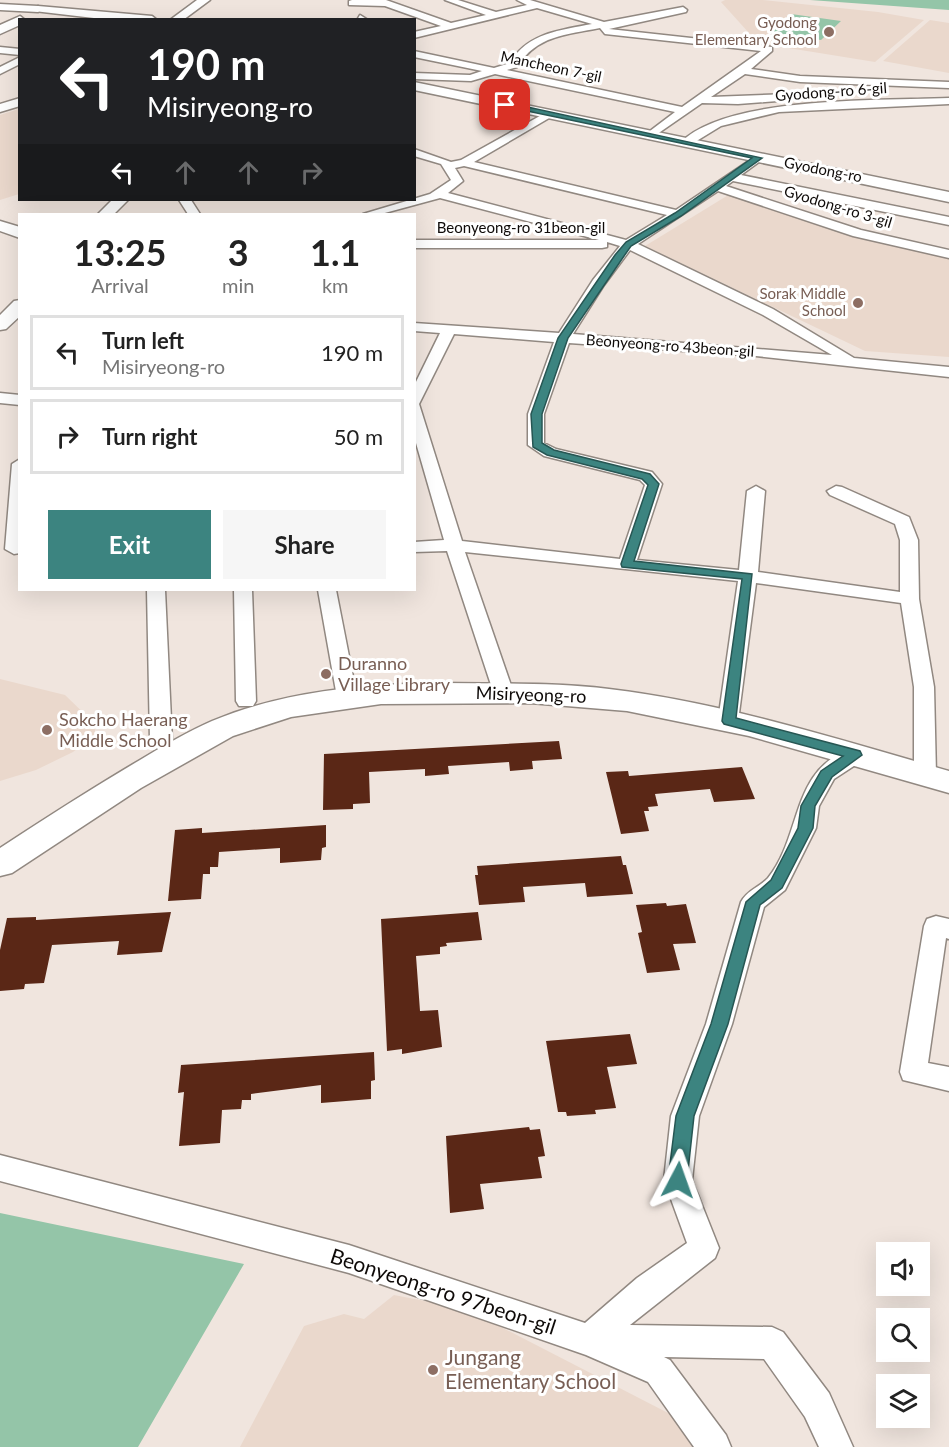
<!DOCTYPE html>
<html lang="en">
<head>
<meta charset="utf-8">
<style>
  :root { --surface:#fff; --page:#f6f6f6; --text:#222; --muted:#767676; --line:#e0e0e0; --accent:#3c8480 }
  body { margin:0; font-family:Lato,sans-serif; background:var(--page); color:var(--text); height:100vh; display:flex; flex-direction:column; font-size:22px; white-space:nowrap }
  * { box-sizing:border-box; margin:0 }
  p { font-size:20px; color:var(--muted) }
  .icon { flex:none; width:33px; height:33px; fill:none; stroke:currentColor; stroke-width:2; stroke-linecap:round; stroke-linejoin:round }
  .map { position:relative; flex:1; overflow:hidden }
  .panel { position:absolute; left:18px; top:213px; width:398px; height:378px; display:flex; flex-direction:column; background:var(--surface); border-radius:0px; box-shadow:0 6px 24px #0002 }
  .panel>* { flex:none }
  .guide { position:absolute; left:18px; top:18px; width:398px; height:183px; border-radius:0px; box-shadow:0 6px 24px #0002; background:#202124; color:#fff; overflow:hidden }
  .controls { position:absolute; left:876px; top:1242px; display:grid; gap:12px }
  .controls a { display:grid; place-items:center; width:54px; height:54px; border-radius:0px; background:var(--surface); box-shadow:0 6px 24px #0002; font-size:30px }
  .pin { position:absolute; display:grid; place-items:center; width:51px; height:51px; color:#fff; margin:-26px; border-radius:12px; box-shadow:0 3px 9px #0006 }
  .me { position:absolute; width:66px; margin:-33px; rotate:4deg; stroke-linejoin:round; filter:drop-shadow(0 0 4px #0008) }
  .turn { display:flex; align-items:center; gap:21px; height:126px; padding:0 30px; font-size:27px }
  .turn .icon { width:78px; height:78px; stroke-width:2.5 }
  .turn b { display:block; font-size:42px; line-height:51px }
  .lanes { display:flex; align-items:center; height:57px; padding:0 30px; background:#0003; justify-content:center; gap:30px; direction:ltr }
  .lanes .off { opacity:.35 }
  .eta { display:flex; justify-content:space-evenly; align-items:center; height:102px; text-align:center }
  .eta b { font-size:36px; font-weight:700; line-height:42px }
  .primary-button { display:flex; gap:12px; margin-top:auto; padding:12px 30px }
  .primary-button a { flex:1; height:69px; border-radius:0px; background:var(--accent); color:#fff; font-size:24px; font-weight:700; line-height:69px; text-align:center }
  .primary-button a+a { background:var(--page); color:var(--text) }
  ul { padding:0; list-style:none }
  li { display:flex; align-items:center; gap:18px; height:75px; margin:0 12px 9px; padding:0 18px; border:3px solid var(--line); border-radius:0px }
  li div { flex:1 }
  li b { display:block; font-size:22px }
  li em { font-style:normal }
  .map>svg:first-child { display:block }
  .built { fill:#ead8cc }
  .green { fill:#94c5a8 }
  .building { fill:#5a2716 }
  .lines { fill:none; stroke-linecap:round; stroke-linejoin:round }
  .minor-casing { stroke:#918881; stroke-width:3 }
  .tertiary-casing { stroke:#918881; stroke-width:3 }
  .secondary-casing { stroke:#918881; stroke-width:3 }
  .minor { fill:#fff; fill-rule:evenodd }
  .tertiary { fill:#fff; fill-rule:evenodd }
  .secondary { fill:#fff; fill-rule:evenodd }
  .route { fill:#3c8480; stroke:#275653; stroke-width:1.5 }
  .education-dot { fill:#8d6e63; stroke:#fff; stroke-width:2 }
  .labels { text-anchor:middle; stroke-width:6; stroke-linejoin:round; paint-order:stroke }
  .far-education-label { font-size:15px; fill:#785e54; stroke:#fff; text-anchor:end }
  .far-street-label { font-size:15px; fill:#0e0a08; stroke:#fff }
  .education-label { font-size:18px; fill:#785e54; stroke:#fff; text-anchor:start }
  .street-label { font-size:18px; fill:#0e0a08; stroke:#fff }
  .near-street-label { font-size:21px; fill:#0e0a08; stroke:#fff }
  .near-education-label { font-size:21px; fill:#785e54; stroke:#fff; text-anchor:start }
</style>
</head>
<body>
<div class="map">
<svg width="949" height="1447" viewBox="0 0 949 1447">
  <rect width="100%" height="100%" fill="#f0e5de"/>
  <path class="built" d="M725 0H763L878 12 924 20 875 62 758 43 721 2Z
    M930 20 949 23V73L883 61Z
    M19 109V194L0 200V115Z
    M730 194 949 256V357L865 351 645 246Z
    M0 679 65 695 96 725 94 736 73 752 36 770 0 781Z
    M394 1295 466 1309 670 1414 693 1447H240L304 1326 344 1314 364 1319Z"/>
  <path class="green" d="M810 0H949V10Z
    M791 14 841 21 821 40 769 32Z
    M0 1213 244 1264 138 1447H0Z"/>
  <path class="building" d="M559 741 562 759 532 761 533 769 510 771 509 762 448 766 449 774 425 776V769L369 772 370 803 353 804V809L323 810 324 754Z
    M742 767 755 799 714 802 710 789 655 794 658 806 648 807 649 811H644L649 831 621 834 606 772 628 771 629 776Z
    M326 825V847L322 848 321 860 280 863V848L219 852 218 867H210V874H203L201 899 168 901 175 830 202 828V833Z
    M621 856 623 865H626L633 894 587 897 585 883 523 887 525 902 479 905 475 875H478L477 866Z
    M666 903 667 906 686 904 696 943 673 944 680 970 647 973 638 933 642 932 636 905Z
    M171 912 162 952 117 955 119 941 52 945 44 983 25 984 24 989 0 991V950L7 918 36 917V920Z
    M478 912 482 940 446 943 447 946 440 947V954L416 956 420 1011 438 1010 442 1047 402 1054V1049L387 1051 381 919Z
    M630 1034 637 1064 607 1067 616 1108 595 1110 596 1114 567 1116 566 1112H558L546 1041Z
    M374 1052 375 1080 371 1081V1099L321 1103V1085L251 1094V1100H242L241 1109 222 1110 220 1143 179 1146 184 1092 178 1093 181 1065Z
    M529 1127 530 1130 540 1129 545 1156 538 1157 542 1178 480 1184 484 1209 450 1213 446 1136Z"/>
  <g class="lines">
    <defs>
      <path id="minor" d="M352 0H386L451 23 486 15 445 0H458L496 12 527 5 517 0H530L604 22 683 7 687 10 686 12 609 29 772 47V51L751 69 800 76 949 82V88L800 82 745 74 711 97 790 94 795 97 790 100 738 104 702 103 650 139 646 138V134L675 112 495 74 471 81 414 79V73L470 75 482 71 414 57V51L494 68 510 63C527 33 561 30 592 24L537 8 414 38V32L441 26 385 6 349 5V1ZM600 28 605 34 761 51 682 107 507 70 517 67C537 35 566 35 600 28Z
        M0 4 38 6 42 9 38 12 0 10Z
        M360 15 368 20H357Z
        M0 47 20 49V55L0 53Z
        M20 57V64L0 74V67Z
        M949 98V104L779 112 721 126 690 145 680 143C727 95 883 101 949 98Z
        M547 112 556 114 474 162 676 210 759 154 765 157 763 159 741 175 949 217V225L733 181 726 186 861 230 949 250V258L853 236 718 191 638 244 773 309 854 358 949 367V377L756 356 569 343 544 414V443L556 449 652 472 662 484 637 560 739 570 747 491 756 486 765 491 758 572 900 592V540L895 524 830 495 827 491 836 486 842 487 909 517 918 540 919 599 934 687 936 775 933 780 925 783 917 780 914 775V687L901 603 756 583 738 721 735 726H721L718 721 738 581 465 552 514 694 511 699H497L494 694 447 551 414 552V542L444 540 414 436V386L440 333 414 331V323L559 333 593 280 620 246 607 242V247L602 248H414V240H599L440 198 381 214H363L430 194 451 180 441 164 414 156V149L451 162 461 160ZM464 166 667 215 626 240 448 193 463 181 455 168ZM630 250 763 315 832 355 573 334 604 285ZM454 334 554 342 528 414V445L544 456 640 480 645 485 620 559 462 541 419 404Z
        M179 200H191L200 214H188Z
        M0 393 20 395V405L0 403Z
        M20 459V553L14 554 5 549 12 464Z
        M147 590H165L172 741 169 746 161 748 153 746 150 741Z
        M234 590H252L256 701 253 706H239L236 701Z
        M318 590H336L357 697 354 702H340L337 697Z
        M855 748 863 750 866 755 863 760 834 779 819 806 816 828 785 890 764 907 732 1024 699 1116 692 1180 719 1248 715 1258 630 1325 772 1327 783 1332 829 1393 853 1447H819L805 1417 764 1359 664 1357 670 1360 726 1435 731 1447H694L648 1382 586 1355 349 1273 0 1181V1155L349 1245 585 1323 637 1278 687 1243 664 1180 671 1116 706 1024 741 902C747 890 760 887 768 878 803 835 790 766 855 748Z
        M936 916 949 919V939L946 938 928 1063 949 1067V1091L903 1080 900 1072 924 926 927 919Z"/>
      <path id="tertiary" d="M197 0H210L183 20H170Z
        M38 6 152 16 157 20H111L34 11 32 9Z
        M20 16 25 20H20V25L0 34V25Z
        M414 82 949 192V202L414 90Z
        M20 98V106L0 112V104Z
        M112 200H128L114 214H98Z
        M0 221 20 227V238L0 231Z
        M20 300V316L6 329 0 330V315L14 301Z"/>
      <path id="secondary" d="M441 683C497 684 553 682 609 689 725 703 837 739 949 771V793L749 736 627 711 530 703 381 704 291 717 233 736 141 788 12 873 0 876V848C46 818 92 788 140 760 163 746 187 732 212 721 284 691 364 684 441 683Z"/>
    </defs>
    <use href="#minor" class="minor-casing"/>
    <use href="#tertiary" class="tertiary-casing"/>
    <use href="#secondary" class="secondary-casing"/>
    <use href="#minor" class="minor"/>
    <use href="#tertiary" class="tertiary"/>
    <use href="#secondary" class="secondary"/>
  </g>
  <path class="route" d="M505 102 762 158 681 216 631 246 622 259 568 338 542 414V443L554 450 650 474 659 484 634 561 752 574 736 718 860 751 862 755 832 777 815 806 813 828 782 888 760 905 728 1024 694 1116 687 1180 684 1186 678 1188 671 1186 668 1180 676 1116 711 1024 746 902 771 880 798 828 801 806 821 771 843 756 724 724 722 721 742 579 622 567 621 564 648 485 642 479 547 455 533 447 531 414 558 338 615 255 626 242 675 213 752 158 503 106Z"/>
  <g class="education-dot">
    <circle cx="829" cy="32" r="6"/>
    <circle cx="858" cy="303" r="6"/>
    <circle cx="326" cy="674" r="6"/>
    <circle cx="47" cy="730" r="6"/>
    <circle cx="433" cy="1370" r="6"/>
  </g>
  <g class="labels">
    <g class="far-education-label">
      <text x="817" y="28">Gyodong<tspan x="817" dy="17">Elementary School</tspan></text>
      <text x="846" y="299">Sorak Middle<tspan x="846" dy="17">School</tspan></text>
    </g>
    <g class="far-street-label">
      <text transform="translate(551 67) rotate(12)" y="5">Mancheon 7-gil</text>
      <text transform="translate(831 92) rotate(-4)" y="5">Gyodong-ro 6-gil</text>
      <text transform="translate(823 170) rotate(11)" y="5">Gyodong-ro</text>
      <text transform="translate(838 207) rotate(17)" y="5">Gyodong-ro 3-gil</text>
      <text x="521" y="233">Beonyeong-ro 31beon-gil</text>
      <text transform="translate(670 346) rotate(4)" y="5">Beonyeong-ro 43beon-gil</text>
    </g>
    <g class="education-label">
      <text x="338" y="670">Duranno<tspan x="338" dy="21">Village Library</tspan></text>
      <text x="59" y="726">Sokcho Haerang<tspan x="59" dy="21">Middle School</tspan></text>
    </g>
    <g class="street-label">
      <text transform="translate(531 695) rotate(2)" y="6">Misiryeong-ro</text>
    </g>
    <g class="near-street-label">
      <text transform="translate(443 1292) rotate(18)" y="7">Beonyeong-ro 97beon-gil</text>
    </g>
    <g class="near-education-label">
      <text x="445" y="1365">Jungang<tspan x="445" dy="24">Elementary School</tspan></text>
    </g>
  </g>
</svg>
<div class="controls">
<a><svg class="icon" aria-label="sound" viewBox="0 0 24 24"><path d="M4 9h4l5-4v14l-5-4H4zM17 9q2 3 0 6"/></svg></a>
<a><svg class="icon" aria-label="search" viewBox="0 0 24 24"><circle cx="10" cy="10" r="6"/><path d="M15 15l6 6"/></svg></a>
<a><svg class="icon" aria-label="layers" viewBox="0 0 24 24"><path d="M12 4l9 5-9 5-9-5zM3 14l9 5 9-5"/></svg></a>
</div>
<div class="pin" style="left:505px;top:105px;background:#d93025"><svg class="icon" aria-label="arrive" viewBox="0 0 24 24"><path d="M6 21V4h12l-3 4 3 4H6"/></svg></div>
<svg class="me" style="left:678px;top:1180px" viewBox="-20 -20 40 40"><path d="M0-17L14 15 0 8-14 15z" fill="#3c8480" stroke="#fff" stroke-width="4"/></svg>
<div class="guide">
<div class="turn"><svg class="icon" aria-label="left" viewBox="0 0 24 24"><path d="M17 20v-9H6M10 6l-5 5 5 5"/></svg><div><b>190 m</b>Misiryeong-ro</div></div>
<div class="lanes"><svg class="icon" aria-label="left" viewBox="0 0 24 24"><path d="M17 20v-9H6M10 6l-5 5 5 5"/></svg><svg class="icon off" aria-label="ahead" viewBox="0 0 24 24"><path d="M12 20V5M6 11l6-6 6 6"/></svg><svg class="icon off" aria-label="ahead" viewBox="0 0 24 24"><path d="M12 20V5M6 11l6-6 6 6"/></svg><svg class="icon off" aria-label="right" viewBox="0 0 24 24"><path d="M7 20v-9h11M14 6l5 5-5 5"/></svg></div>
</div>
<section class="panel">
<div class="eta">
<div><b>13:25</b><p>Arrival</p></div>
<div><b>3</b><p>min</p></div>
<div><b>1.1</b><p>km</p></div>
</div>
<ul>
<li><svg class="icon" aria-label="left" viewBox="0 0 24 24"><path d="M17 20v-9H6M10 6l-5 5 5 5"/></svg><div><b>Turn left</b><p>Misiryeong-ro</p></div><em>190 m</em></li>
<li><svg class="icon" aria-label="right" viewBox="0 0 24 24"><path d="M7 20v-9h11M14 6l5 5-5 5"/></svg><div><b>Turn right</b></div><em>50 m</em></li>
</ul>
<div class="primary-button"><a>Exit</a><a>Share</a></div>
</section>
</div>
</body>
</html>
